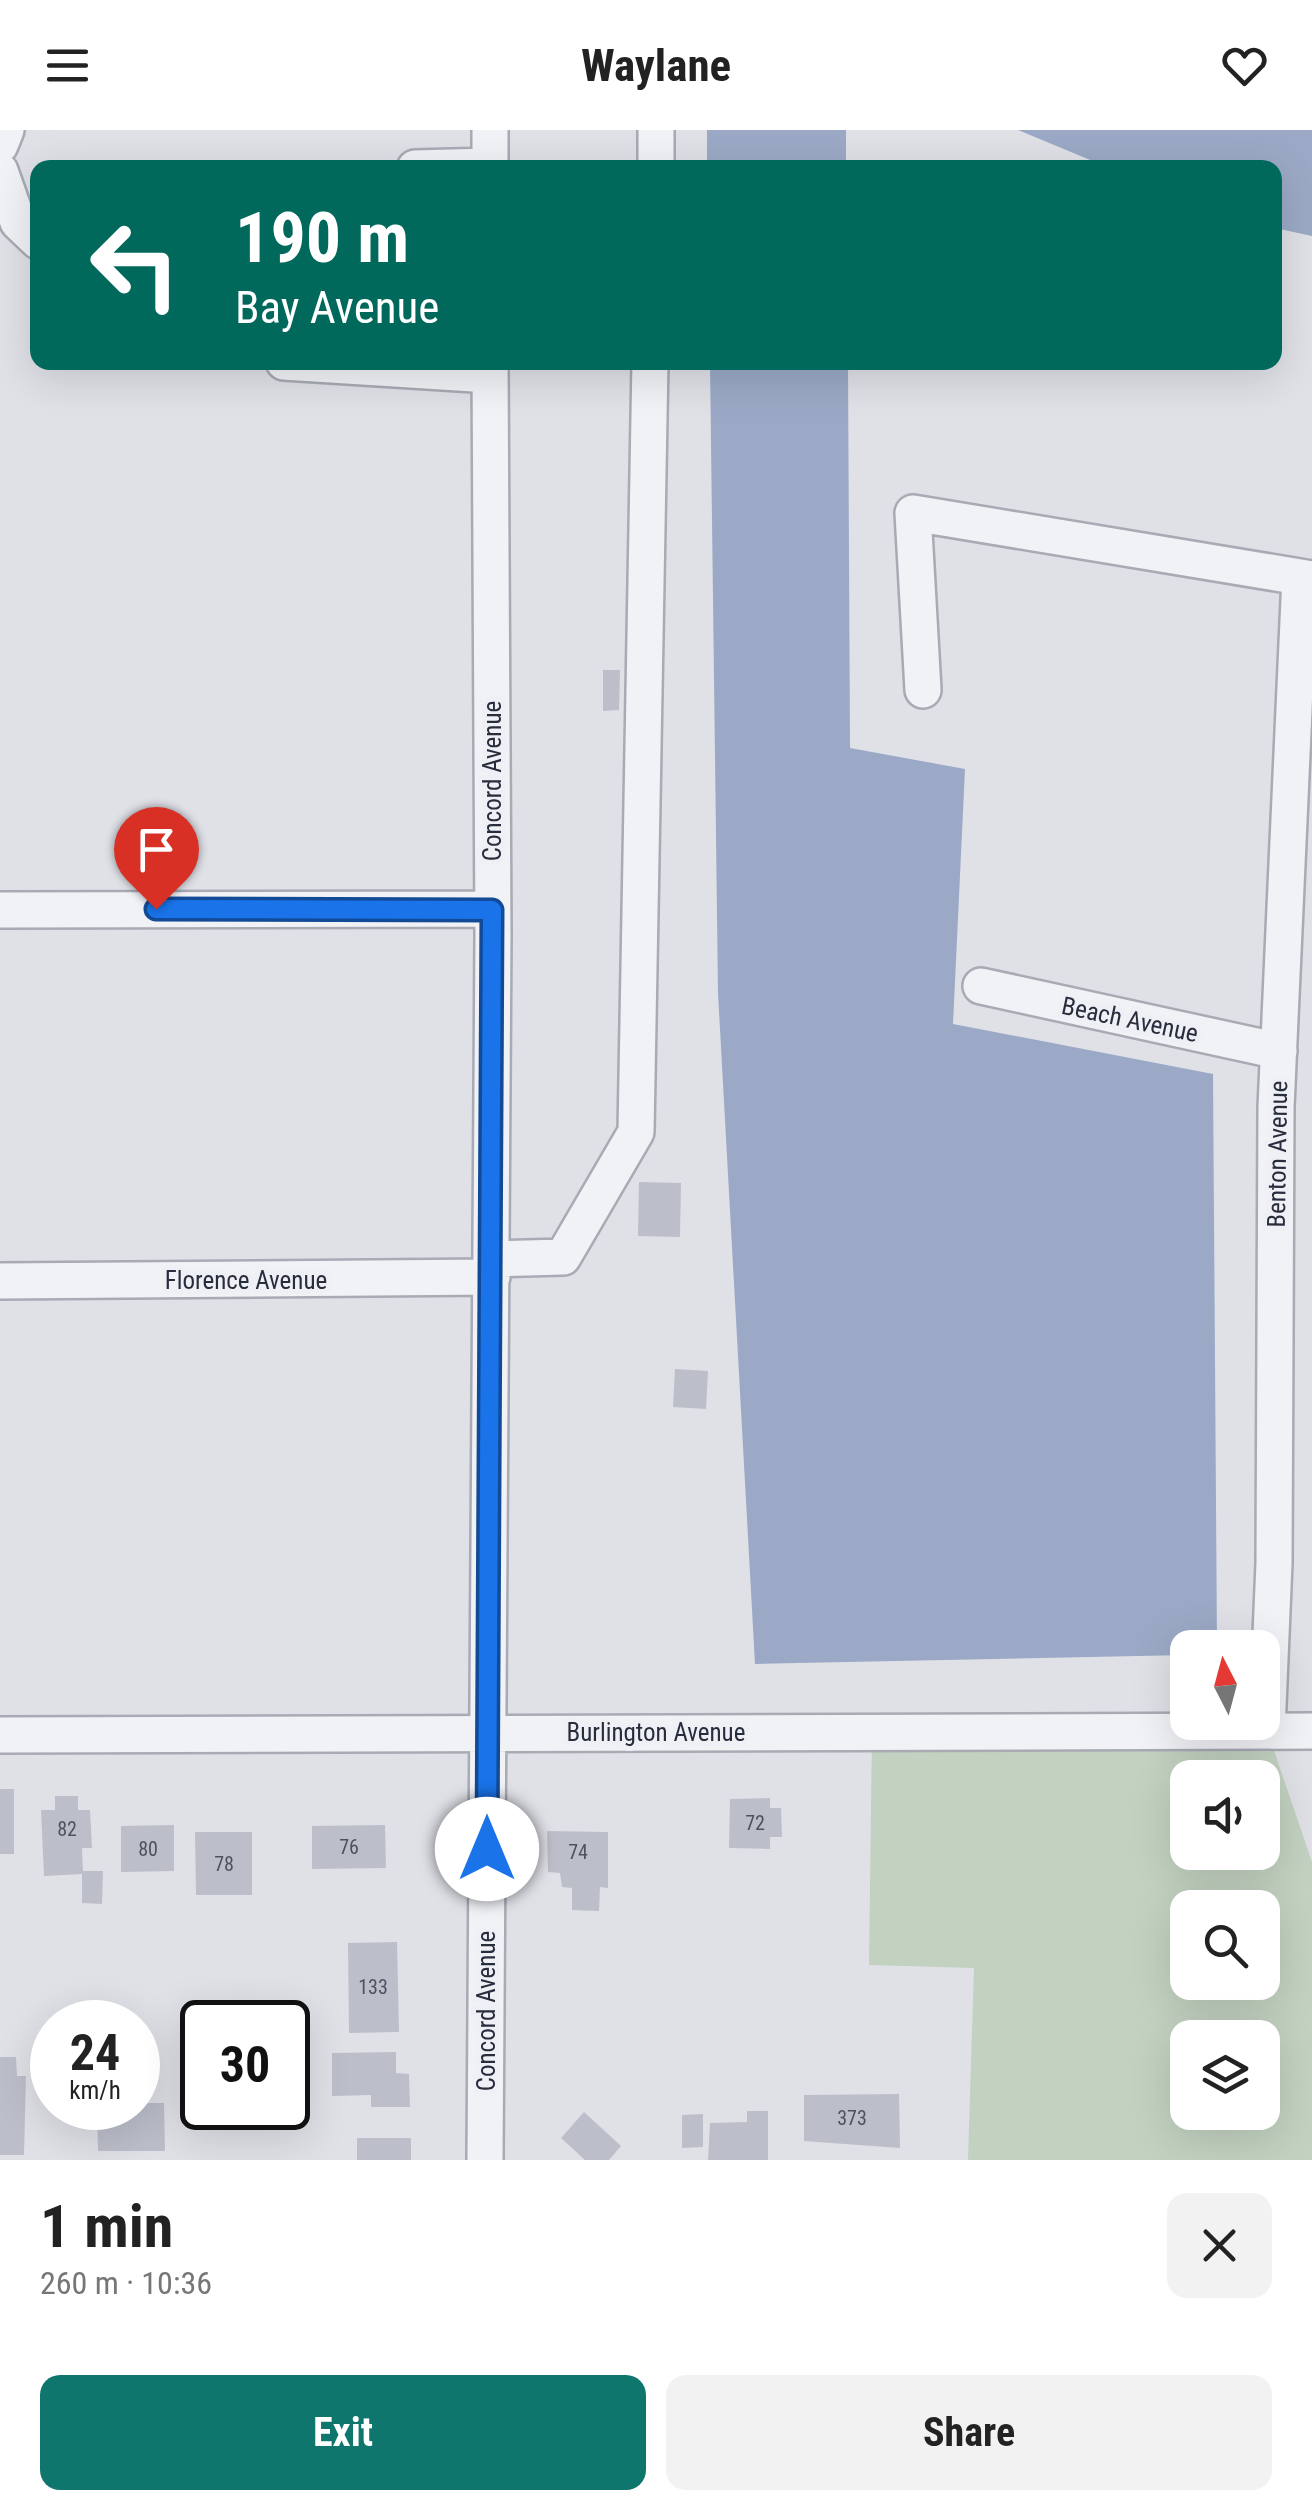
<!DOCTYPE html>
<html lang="en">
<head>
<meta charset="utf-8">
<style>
  :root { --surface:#fff; --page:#f2f2f2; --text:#222; --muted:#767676; --accent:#0f766e }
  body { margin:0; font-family:"Roboto Condensed",sans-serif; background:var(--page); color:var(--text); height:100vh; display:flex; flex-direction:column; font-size:38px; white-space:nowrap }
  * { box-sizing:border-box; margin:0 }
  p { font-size:32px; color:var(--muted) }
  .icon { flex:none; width:55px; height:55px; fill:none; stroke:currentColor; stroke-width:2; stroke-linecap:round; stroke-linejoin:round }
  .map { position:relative; height:2030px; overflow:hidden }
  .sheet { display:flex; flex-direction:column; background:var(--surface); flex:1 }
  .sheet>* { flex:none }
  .top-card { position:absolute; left:30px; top:30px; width:1252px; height:210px; border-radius:20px; box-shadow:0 10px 40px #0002; background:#00695c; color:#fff; overflow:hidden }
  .needle { width:65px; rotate:354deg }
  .fabs { position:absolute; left:1170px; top:1500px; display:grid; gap:20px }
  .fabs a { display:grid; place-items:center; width:110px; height:110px; border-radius:20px; background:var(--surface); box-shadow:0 10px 40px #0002; font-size:50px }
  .speed { position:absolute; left:30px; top:1870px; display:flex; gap:20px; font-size:50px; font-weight:700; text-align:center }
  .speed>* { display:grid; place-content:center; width:130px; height:130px; border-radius:50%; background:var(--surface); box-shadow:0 10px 40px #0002; line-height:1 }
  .speed small { font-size:25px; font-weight:400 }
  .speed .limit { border:5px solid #111; border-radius:15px; background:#fff; color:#111 }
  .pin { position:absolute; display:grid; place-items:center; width:85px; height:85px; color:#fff; margin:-102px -42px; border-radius:50% 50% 50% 0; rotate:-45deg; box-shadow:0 0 10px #0007 }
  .pin .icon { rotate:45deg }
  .me { position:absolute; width:110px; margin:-55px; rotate:0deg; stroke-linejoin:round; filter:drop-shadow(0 0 8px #0008) }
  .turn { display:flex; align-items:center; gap:35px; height:210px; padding:0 40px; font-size:45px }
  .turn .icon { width:130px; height:130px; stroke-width:2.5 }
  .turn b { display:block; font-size:70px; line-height:85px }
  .round { display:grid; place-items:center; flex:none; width:105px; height:105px; border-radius:20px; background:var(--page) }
  .head { display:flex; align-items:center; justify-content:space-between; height:170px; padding:0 40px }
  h1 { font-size:60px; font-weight:700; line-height:75px }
  .action { display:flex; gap:20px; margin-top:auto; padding:20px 40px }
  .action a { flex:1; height:115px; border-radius:20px; background:var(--accent); color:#fff; font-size:40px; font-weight:700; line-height:115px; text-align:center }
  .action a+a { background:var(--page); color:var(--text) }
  header { display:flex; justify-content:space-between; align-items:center; height:130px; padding:0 40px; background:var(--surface); font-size:45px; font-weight:700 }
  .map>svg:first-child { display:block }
  .green { fill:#c2d1c0; fill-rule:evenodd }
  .water { fill:#9ba9c6 }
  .building { fill:#bcbfca }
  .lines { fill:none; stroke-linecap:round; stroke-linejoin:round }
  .minor-casing { stroke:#a8abb4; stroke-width:40 }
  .minor { stroke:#f1f2f6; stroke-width:35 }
  .route-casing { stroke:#114b97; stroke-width:25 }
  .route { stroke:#1a73e8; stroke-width:18 }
  .labels { text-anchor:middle; stroke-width:10; stroke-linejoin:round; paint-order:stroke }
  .number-label { font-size:20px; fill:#4d5261 }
  .street-label { font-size:25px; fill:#282d3e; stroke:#eef0f5 }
</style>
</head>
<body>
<header><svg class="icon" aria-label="menu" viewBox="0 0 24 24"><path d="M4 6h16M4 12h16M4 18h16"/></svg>Waylane<svg class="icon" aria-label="heart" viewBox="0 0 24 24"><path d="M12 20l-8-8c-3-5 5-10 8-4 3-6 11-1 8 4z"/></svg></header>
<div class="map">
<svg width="1312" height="2030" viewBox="0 0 1312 2030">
  <rect width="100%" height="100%" fill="#dfe1e7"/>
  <path class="green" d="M1267 1600 1312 1732V2030H968L974 1838 869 1835 872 1602ZM1188 1648H1262V1722H1188ZM1188 1778H1262V1852H1188ZM1188 1908H1262V1982H1188Z"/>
  <path class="water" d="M707 0H846V37H707Z
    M1018 0H1312V106L1275 98V38L1107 37Z
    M710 233H848L850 618 965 639 953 894 1213 944 1217 1517 1188 1518 1187 1525 755 1534 718 863Z"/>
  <path class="building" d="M603 540H620L619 580 603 581Z
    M639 1052 681 1053 680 1107 638 1106Z
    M675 1239 708 1241 706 1279 673 1277Z
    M0 1659H14V1724H0Z
    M55 1666H78V1680H90L92 1718H82L83 1741H103L102 1774 82 1773V1744L44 1746 41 1680H55Z
    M770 1668V1678H781L782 1707H770V1719L729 1718 730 1669Z
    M174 1695V1741L121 1742V1696Z
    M385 1695 386 1738 312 1739V1696Z
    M547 1701 608 1702V1758L600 1757 599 1781 572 1780V1758L562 1757 560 1743 548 1742Z
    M195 1702H252V1765H196Z
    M397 1812 399 1902 349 1903 348 1813Z
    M396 1922V1943L409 1944 410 1977H371V1965L332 1966V1923Z
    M0 1927H16L17 1946H26L24 2025H0Z
    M899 1964 900 2018 804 2011V1965Z
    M138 1973H164L165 2021H98L97 1978H138Z
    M747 1981H768V2030H708L710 1993 747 1992Z
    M584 1982 621 2016 609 2030H585L561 2008Z
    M703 1984V2017L682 2018V1985Z
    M357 2008H411V2030H357Z"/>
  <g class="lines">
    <defs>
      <path id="minor" d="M0 15 6 0
        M415 38 490 36
        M490 38V0
        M656 38V0
        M0 41 18 92 38 111
        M284 232 490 245
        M923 560 913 383 1312 449
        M0 780 492 779
        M981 856 1279 921
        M492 1129 563 1127 636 1002 650 232
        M0 1151 492 1147
        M1267 1600 1274 1433 1276 977 1300 447
        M0 1605 1312 1601
        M485 2030 493 804 490 232"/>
    </defs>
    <use href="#minor" class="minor-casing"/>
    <use href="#minor" class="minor"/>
  </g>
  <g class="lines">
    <defs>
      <path id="route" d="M156 779 492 780 487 1719"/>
    </defs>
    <use href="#route" class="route-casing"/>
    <use href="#route" class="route"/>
  </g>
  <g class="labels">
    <g class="number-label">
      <text x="755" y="1700">72</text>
      <text x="67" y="1706">82</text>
      <text x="349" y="1724">76</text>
      <text x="148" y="1726">80</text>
      <text x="578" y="1729">74</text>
      <text x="224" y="1741">78</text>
      <text x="373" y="1864">133</text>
      <text x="852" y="1995">373</text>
    </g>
    <g class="street-label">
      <text transform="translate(492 651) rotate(-90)" y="9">Concord Avenue</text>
      <text transform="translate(1130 889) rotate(12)" y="9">Beach Avenue</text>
      <text transform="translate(1277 1024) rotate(-89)" y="9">Benton Avenue</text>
      <text x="246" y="1159">Florence Avenue</text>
      <text x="656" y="1611">Burlington Avenue</text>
      <text transform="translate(486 1881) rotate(-90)" y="9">Concord Avenue</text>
    </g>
  </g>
</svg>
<div class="fabs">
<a><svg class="needle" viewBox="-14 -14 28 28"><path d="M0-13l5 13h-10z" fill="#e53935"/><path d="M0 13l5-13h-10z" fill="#767676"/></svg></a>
<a><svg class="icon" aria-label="sound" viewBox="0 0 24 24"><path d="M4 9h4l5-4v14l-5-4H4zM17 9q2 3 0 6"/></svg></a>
<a><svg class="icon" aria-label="search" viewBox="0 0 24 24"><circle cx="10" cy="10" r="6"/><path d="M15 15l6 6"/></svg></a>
<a><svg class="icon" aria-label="layers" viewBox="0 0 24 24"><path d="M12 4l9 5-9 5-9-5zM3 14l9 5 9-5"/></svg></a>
</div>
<div class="speed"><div>24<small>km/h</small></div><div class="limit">30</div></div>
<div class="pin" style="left:156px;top:779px;background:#d93025"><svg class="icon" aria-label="arrive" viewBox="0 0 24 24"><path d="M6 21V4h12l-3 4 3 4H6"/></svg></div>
<svg class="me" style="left:487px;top:1719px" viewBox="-20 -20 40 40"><circle r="19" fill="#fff"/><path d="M0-13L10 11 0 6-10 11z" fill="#1a73e8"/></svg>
<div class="top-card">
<div class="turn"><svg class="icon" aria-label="left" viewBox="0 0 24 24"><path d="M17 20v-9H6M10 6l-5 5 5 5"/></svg><div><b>190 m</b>Bay Avenue</div></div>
</div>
</div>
<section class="sheet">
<div class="head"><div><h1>1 min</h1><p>260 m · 10:36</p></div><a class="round"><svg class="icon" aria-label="close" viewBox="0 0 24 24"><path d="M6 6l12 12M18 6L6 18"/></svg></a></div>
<div class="action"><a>Exit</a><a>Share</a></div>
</section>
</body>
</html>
